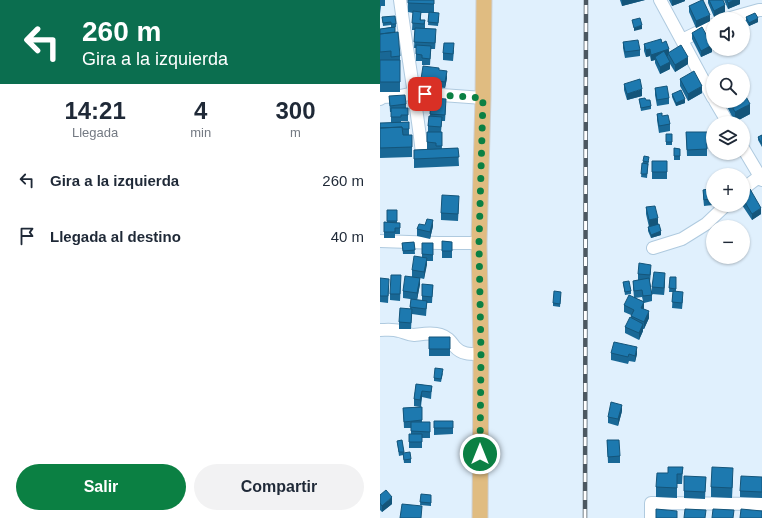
<!DOCTYPE html>
<html lang="es">
<head>
<meta charset="utf-8">
<style>
  :root { --surface:#fff; --page:#f2f2f3; --text:#1f2937; --muted:#747a83; --accent:#0b8043 }
  body { margin:0; font-family:Arial,sans-serif; background:var(--page); color:var(--text); height:100vh; display:flex; flex-direction:column; font-size:15px; white-space:nowrap }
  * { box-sizing:border-box; margin:0 }
  p { font-size:13px; color:var(--muted) }
  .icon { flex:none; width:22px; height:22px; fill:none; stroke:currentColor; stroke-width:2; stroke-linecap:round; stroke-linejoin:round }
  .map { position:relative; flex:1; overflow:hidden }
  .details { display:flex; flex-direction:column; background:var(--surface); width:380px }
  .details>* { flex:none }
  .banner { background:#0b6e4f; color:#fff; overflow:hidden }
  .buttons { position:absolute; left:326px; top:12px; display:grid; gap:8px }
  .buttons a { display:grid; place-items:center; width:44px; height:44px; border-radius:50%; background:var(--surface); box-shadow:0 1px 3px #0004; font-size:20px }
  .pin { position:absolute; display:grid; place-items:center; width:34px; height:34px; color:#fff; margin:-17px; border-radius:8px; box-shadow:0 2px 6px #0006 }
  .me { position:absolute; width:44px; margin:-22px; rotate:0deg; stroke-linejoin:round; filter:drop-shadow(0 0 3px #0008) }
  .turn { display:flex; align-items:center; gap:14px; height:84px; padding:0 16px; font-size:18px }
  .turn .icon { width:52px; height:52px; stroke-width:2.5 }
  .turn b { display:block; font-size:28px; line-height:34px }
  .eta { display:flex; justify-content:space-evenly; align-items:center; height:68px; text-align:center }
  .eta b { font-size:24px; font-weight:700; line-height:28px }
  .primary-button { display:flex; gap:8px; margin-top:auto; padding:8px 16px }
  .primary-button a { flex:1; height:46px; border-radius:24px; background:var(--accent); color:#fff; font-size:16px; font-weight:700; line-height:46px; text-align:center }
  .primary-button a+a { background:var(--page); color:var(--text) }
  ul { padding:0; list-style:none }
  li { display:flex; align-items:center; gap:12px; height:56px; padding:0 16px }
  li div { flex:1 }
  li b { display:block; font-size:15px }
  li em { font-style:normal }
  main { display:flex; flex:1; min-height:0 }
  .map>svg:first-child { display:block }
  .lines { fill:none; stroke-linecap:round; stroke-linejoin:round }
  .minor-casing { stroke:#afcadf; stroke-width:14 }
  .major-casing { stroke:#ced0d2; stroke-width:17 }
  .minor { stroke:#fff; stroke-width:12 }
  .major { stroke:#e0bc81; stroke-width:15 }
  .rail-casing { stroke:#4c5861; stroke-width:4.5 }
  .rail { stroke:#fff; stroke-width:3; stroke-dasharray:9; stroke-linecap:butt }
  .wall { fill:#196896; fill-rule:evenodd }
  .shaded-wall { fill:#14557a }
  .building { fill:#1d79af; stroke:#14557a }
  .route { stroke:#0b8043; stroke-width:7; stroke-dasharray:0 12.6 }
</style>
</head>
<body>
<main>
<section class="details">
<div class="banner">
<div class="turn"><svg class="icon" aria-label="left" viewBox="0 0 24 24"><path d="M17 20v-9H6M10 6l-5 5 5 5"/></svg><div><b>260 m</b>Gira a la izquierda</div></div>
</div>
<div class="eta">
<div><b>14:21</b><p>Llegada</p></div>
<div><b>4</b><p>min</p></div>
<div><b>300</b><p>m</p></div>
</div>
<ul>
<li><svg class="icon" aria-label="left" viewBox="0 0 24 24"><path d="M17 20v-9H6M10 6l-5 5 5 5"/></svg><div><b>Gira a la izquierda</b></div><em>260 m</em></li>
<li><svg class="icon" aria-label="arrive" viewBox="0 0 24 24"><path d="M6 21V4h12l-3 4 3 4H6"/></svg><div><b>Llegada al destino</b></div><em>40 m</em></li>
</ul>
<div class="primary-button"><a>Salir</a><a>Compartir</a></div>
</section>
<div class="map">
<svg width="382" height="518" viewBox="0 0 382 518">
  <rect width="100%" height="100%" fill="#e0f0fd"/>
  <g class="lines">
    <defs>
      <path id="minor" d="M20 0C27 51 36 102 42 153
        M280 0 333 98
        M347 19 379 10H382
        M302 40 333 25
        M0 99 3 97 20 96 34 93 103 98
        M335 101 348 123
        M363 148 382 180
        M363 189 380 176
        M0 241 58 243H99
        M273 248 302 239 326 224 346 205
        M0 330C6 330 13 329 19 331 24 332 28 335 34 335 43 334 52 332 61 335 68 337 71 342 75 347 82 355 92 354 101 354
        M271 518V503L382 504"/>
      <path id="major" d="M100 518 101 354 99 243 103 98 104 0"/>
    </defs>
    <use href="#minor" class="minor-casing"/>
    <use href="#major" class="major-casing"/>
    <use href="#minor" class="minor"/>
    <use href="#major" class="major"/>
    <defs>
      <path id="rail" d="M205 518 206 0"/>
    </defs>
    <use href="#rail" class="rail-casing"/>
    <use href="#rail" class="rail"/>
  </g>
  <path class="wall" d="M0 0H5V6H1L0 14Z
    M28 0H54V13L59 17 58 26 48 25 49 13H41V20H45V29L56 36 55 49H51L50 65H42V61H36V48H34L35 30H32L33 13 28 12Z
    M240 0H265L242 6Z
    M289 0H305V1L292 6Z
    M328 0H343L345 12 334 17 328 3Z
    M344 0H360V4L348 9Z
    M309 6 330 21 316 28 309 12Z
    M2 17 16 24V27H15V32L20 56V92H0V29L11 27V25L3 26Z
    M366 17 378 22 369 26 366 21Z
    M333 26V49H337L334 51 332 46V52L321 57 312 39V33L327 36V30Z
    M243 42 260 50V56L245 58 243 48Z
    M282 43 289 52 308 64 295 72 290 64V69L280 74 275 63V60L271 61 270 56 266 57 264 51V44Z
    M74 50 73 61 63 60V53Z
    M59 71 67 78 65 88 41 85V79Z
    M300 79 322 93 308 101 300 86Z
    M244 84 262 96 247 100 244 90Z
    M275 88 289 98V104L277 106 275 95Z
    M292 94 305 103 296 106 292 97Z
    M9 96 26 104V108H28V121H21V122H29V135H32V157L0 158V123H11V112H10Z
    M51 98 66 106 65 121H62L61 132 62 149 78 148 79 166 34 168V150L53 149H47V132H48V126L50 116Z
    M259 99 266 100 271 106V109L261 111Z
    M344 101H363L370 114 355 122Z
    M277 114 290 124V131L279 133 277 120Z
    M306 132H327V156H307Z
    M286 134H292V145H286Z
    M382 135V147L378 140V137Z
    M294 148 300 149V160H294Z
    M263 161H269L268 166 267 178 261 177Z
    M272 161H287V179H272Z
    M333 188V205L324 206 323 196V190Z
    M363 194 381 214 372 220 362 205H363Z
    M79 203 78 221 61 220V213Z
    M266 207 278 224 281 235 271 238 268 231V227L273 226 269 227 266 214Z
    M7 210H17V223H20V234H15V238H4V222H7Z
    M53 226 50 239 37 236V229Z
    M62 241 72 242V258H62Z
    M34 242 35 254H23L22 243Z
    M53 243V261H47L44 279 40 278V284L37 300 23 298V291L32 276V270L42 257V254Z
    M271 271 270 282 272 295V301L264 303V309L269 318 264 329H263V331L259 340 245 333V327L251 318V315L244 312V305L254 297 253 287V281L258 280V274ZM262 297 263 301 255 298Z
    M290 277H296V292L303 299 302 309 292 308 293 292H289Z
    M0 278 9 286 8 303 0 302Z
    M285 280 284 295 272 294V287Z
    M21 282 20 301 10 300V294Z
    M243 282 251 291V294L245 295Z
    M53 285 52 303H47L46 316 32 314 31 329H19V322L30 309 31 299 42 301V296Z
    M181 295 180 307 173 306V303Z
    M49 337H70V356H49Z
    M231 353 257 354 255 362 249 361 248 364 231 360Z
    M63 373 61 382 54 381V378Z
    M36 384 52 386 51 399 42 397 41 407H42V422H50V438H42V448H29V434H31V428H24L23 408 40 407 34 406V399Z
    M242 411 238 426 228 423V417Z
    M54 421H73V434L54 435Z
    M22 440 24 453 31 459V463H24L23 455 19 456 17 441Z
    M227 440 240 456V463H228Z
    M303 467 302 484H297V498L276 497V487L288 473Z
    M326 477 325 499 304 498V491Z
    M382 477V498L360 497V491Z
    M353 478 352 498 331 497V487Z
    M41 494 51 499V506L40 505Z
    M0 495 12 504 2 512 0 510Z"/>
  <path class="shaded-wall" d="M242 0H265L242 6Z
    M292 0H305V1L292 6Z
    M354 0H360V4L348 9V3Z
    M345 5V12L334 17V11Z
    M330 15V21L316 28V21Z
    M378 18V22L369 26V23Z
    M262 25V29L254 31V28Z
    M365 27V34L363 35V28Z
    M332 45V52L321 57V51Z
    M270 49V56L266 57V50Z
    M289 49V54L288 53V56L276 60 275 57V60L271 61V55Z
    M308 57V64L295 72V65Z
    M290 62V69L280 74V67Z
    M67 71V78L65 88V82Z
    M322 86V93L308 101V94Z
    M262 89V96L247 100V94Z
    M305 99V103L296 106V103Z
    M370 104V114L355 122V112Z
    M381 208V214L372 220V214Z
    M278 218V225L269 227V220Z
    M53 220V226L50 239V232Z
    M281 231V235L271 238V235Z
    M47 258V265L44 279V272Z
    M285 273V280L284 295V288Z
    M40 278V284L37 300V293Z
    M264 302V309L261 308Z
    M269 311V318L264 329V322Z
    M263 324V331L259 340V333Z
    M257 347V354L255 362V356Z
    M42 391V397L40 407V400Z
    M242 405V411L238 426V419Z
    M12 497V504L2 512V506Z"/>
  <path class="building" d="M28 0H54V4L28 3Z
    M322 0H323L330 15 316 21 309 6Z
    M329 0H343L345 5 334 11Z
    M347 0H354L348 3Z
    M33 11 41 12 40 20H45L44 24 32 23Z
    M49 12 59 13 58 23 48 22Z
    M375 13 378 18 369 23 366 17Z
    M15 16 16 24H11V22L3 23 2 17Z
    M359 16 361 19H353Z
    M260 18 262 25 254 28 252 20Z
    M363 23 365 27 363 28Z
    M333 26V42L327 30Z
    M15 27V32L0 34V29Z
    M322 27 332 45 321 51 312 33Z
    M35 28 56 29 55 43 34 42Z
    M18 32 20 56 11 57V51L0 52V34Z
    M281 39 282 43 286 41 289 49 271 55 270 49 266 50 264 44Z
    M258 40 260 50 245 52 243 42Z
    M64 43H74L73 54 63 53Z
    M36 45 51 46 50 59 42 58V55L36 54Z
    M301 45 308 57 295 65 288 53Z
    M284 51 290 62 280 67 275 57Z
    M0 60H20V82H0Z
    M43 66 59 68V70L67 71 65 82 41 79Z
    M314 71 322 86 308 94 300 79Z
    M260 79 262 89 247 94 244 84Z
    M287 86 289 98 277 100 275 88Z
    M301 90 305 99 296 103 292 94Z
    M363 91 370 104 355 112 349 101H363Z
    M25 95 26 104 10 106 9 96Z
    M51 98 66 99 65 115 50 114Z
    M265 98 266 100H270L271 106 261 108 259 99Z
    M11 108H28V115H21V117H11Z
    M282 113V116L288 115 290 124 279 126 277 114Z
    M49 116 62 117 61 127 48 126Z
    M29 122V129H23L22 127 0 128V123Z
    M22 127 23 135H32V147L0 148V128Z
    M47 132H62V146H56V143L47 142Z
    M306 132H327V149L307 150Z
    M286 134H292V142H286Z
    M382 135V144L378 137Z
    M78 148 79 157 34 159V150Z
    M294 148 300 149V156H294Z
    M264 156 269 157 268 162 263 161Z
    M272 161H287V172H272Z
    M262 163 268 164 267 174H261Z
    M333 188V198L324 200 323 190Z
    M370 189 381 208 372 214 363 199V194Z
    M62 195 79 196 78 214 61 213Z
    M275 206 278 218 269 220 266 207Z
    M7 210H17V221H7Z
    M47 219 53 220 50 232 37 229 39 224 45 225Z
    M4 222 20 223V228H15V232H4Z
    M279 224 281 231 271 235 268 227Z
    M62 241 72 242V251H62Z
    M34 242 35 250 23 251 22 243Z
    M42 243H53V255L42 254Z
    M34 256 47 258 44 272 32 270Z
    M259 263 271 265 270 275 258 274Z
    M274 272 285 273 284 288 272 287Z
    M11 275H21L20 294H10Z
    M25 276 40 278 37 293 23 291Z
    M290 277H296V289L289 288Z
    M0 278 9 279 8 296H0Z
    M269 278 272 295 263 296 262 290 254 291 253 281Z
    M249 281 251 291 245 292 243 282Z
    M42 284 53 285 52 297 42 296Z
    M174 291 181 292 180 304 173 303Z
    M293 291 303 292 302 303 292 302Z
    M249 295 264 302 261 308 269 311 264 322 251 316 254 310 244 305Z
    M31 299 47 301 46 309 30 307Z
    M20 308 32 309 31 323 19 322Z
    M250 317 263 324 259 333 245 327Z
    M49 337H70V349H49Z
    M234 342 257 347 255 356 249 354 248 357 231 353Z
    M55 368 63 369 61 379 54 378Z
    M36 384 52 386 51 392 42 391 40 400 34 399Z
    M231 402 242 405 238 419 228 417Z
    M42 407V420L24 422 23 408Z
    M54 421H73V428H54Z
    M31 422H50V432L31 431Z
    M29 434H42V442H29Z
    M22 440 24 452H19L17 441Z
    M227 440H239L240 456 228 457Z
    M30 452 31 459 24 460 23 453Z
    M288 467H303L302 474H297V488L276 487 277 473H288Z
    M332 467 353 468 352 488 331 487Z
    M304 476 326 477 325 492 304 491Z
    M361 476 382 477V492L360 491Z
    M6 490 12 497 2 506 0 503V495Z
    M41 494 51 495V503L40 502Z
    M22 504 42 506 41 518H20Z
    M276 509 297 511V518H276Z
    M305 509 326 510 325 518H304Z
    M333 509 354 510 353 518H332Z
    M361 509 382 511V518H360Z"/>
  <g class="lines">
    <path class="route" d="M45 94 103 98 99 243 101 354 100 454"/>
  </g>
</svg>
<div class="buttons">
<a><svg class="icon" aria-label="sound" viewBox="0 0 24 24"><path d="M4 9h4l5-4v14l-5-4H4zM17 9q2 3 0 6"/></svg></a>
<a><svg class="icon" aria-label="search" viewBox="0 0 24 24"><circle cx="10" cy="10" r="6"/><path d="M15 15l6 6"/></svg></a>
<a><svg class="icon" aria-label="layers" viewBox="0 0 24 24"><path d="M12 4l9 5-9 5-9-5zM3 14l9 5 9-5"/></svg></a>
<a>+</a>
<a>−</a>
</div>
<div class="pin" style="left:45px;top:94px;background:#d93025"><svg class="icon" aria-label="arrive" viewBox="0 0 24 24"><path d="M6 21V4h12l-3 4 3 4H6"/></svg></div>
<svg class="me" style="left:100px;top:454px" viewBox="-20 -20 40 40"><circle r="17" fill="#0b8043" stroke="#fff" stroke-width="3"/><path d="M0-11L8 9 0 5-8 9z" fill="#fff"/></svg>
</div>
</main>
</body>
</html>
